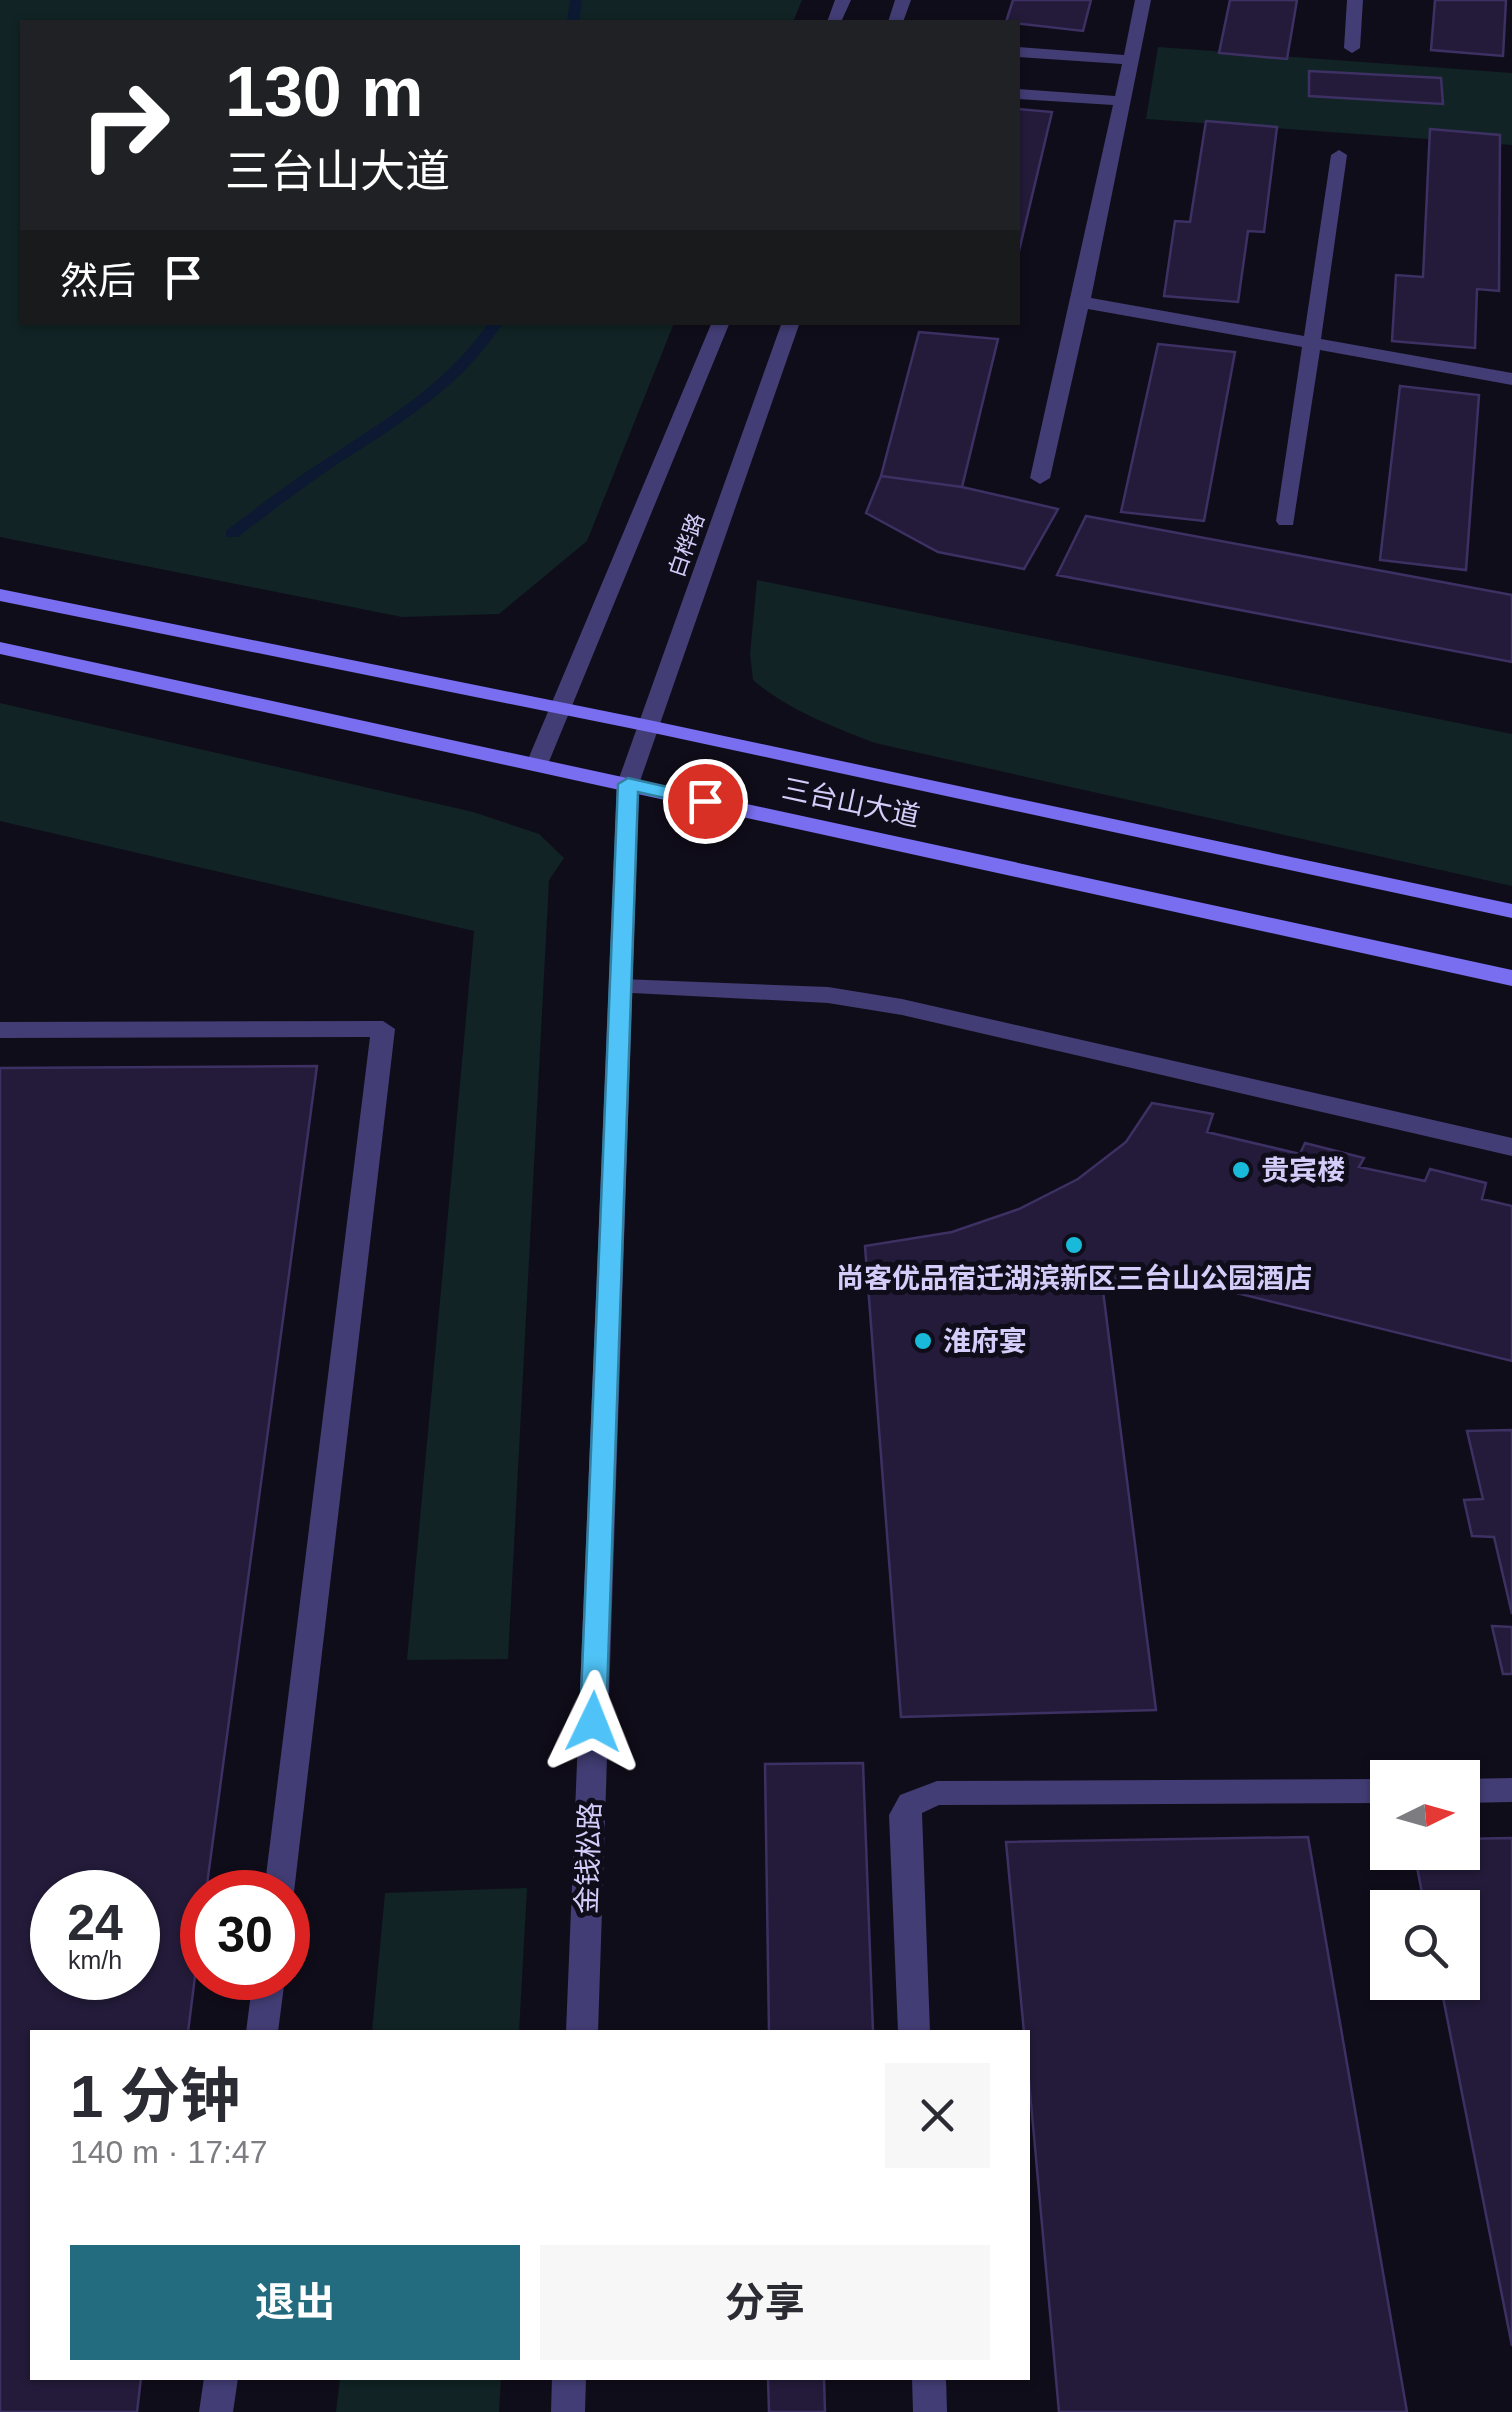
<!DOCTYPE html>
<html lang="zh">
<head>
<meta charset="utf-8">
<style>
  :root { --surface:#fff; --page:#f7f7f7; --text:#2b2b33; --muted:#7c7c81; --accent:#236b7e }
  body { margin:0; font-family:Arial,"Noto Sans SC",sans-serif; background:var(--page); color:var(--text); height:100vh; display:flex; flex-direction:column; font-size:38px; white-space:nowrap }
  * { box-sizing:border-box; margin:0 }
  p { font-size:32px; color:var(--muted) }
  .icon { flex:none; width:55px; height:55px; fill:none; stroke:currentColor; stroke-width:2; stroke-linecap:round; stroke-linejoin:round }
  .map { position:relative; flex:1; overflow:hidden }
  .panel { position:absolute; left:30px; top:2030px; width:1000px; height:350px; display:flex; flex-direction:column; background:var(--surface); border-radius:0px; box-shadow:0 2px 8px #0004 }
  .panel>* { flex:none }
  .top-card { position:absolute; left:20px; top:20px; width:1000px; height:305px; border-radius:0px; box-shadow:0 2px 8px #0004; background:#202124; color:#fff; overflow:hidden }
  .needle { width:65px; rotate:85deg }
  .controls { position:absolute; left:1370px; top:1760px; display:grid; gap:20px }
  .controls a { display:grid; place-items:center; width:110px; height:110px; border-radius:0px; background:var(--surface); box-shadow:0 2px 8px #0004; font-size:50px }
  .speed { position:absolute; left:30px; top:1870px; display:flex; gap:20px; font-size:50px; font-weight:700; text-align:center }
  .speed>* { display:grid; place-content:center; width:130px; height:130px; border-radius:50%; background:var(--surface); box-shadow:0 2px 8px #0004; line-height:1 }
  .speed small { font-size:25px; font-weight:400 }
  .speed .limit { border:15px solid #d22; background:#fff; color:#111 }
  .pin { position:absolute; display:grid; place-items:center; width:85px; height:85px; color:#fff; margin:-42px; border:5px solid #fff; border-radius:50%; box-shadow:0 2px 10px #0007 }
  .me { position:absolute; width:110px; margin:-55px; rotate:2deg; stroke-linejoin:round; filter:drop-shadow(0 0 8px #0008) }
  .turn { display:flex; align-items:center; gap:35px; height:210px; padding:0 40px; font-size:45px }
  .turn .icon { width:130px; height:130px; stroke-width:2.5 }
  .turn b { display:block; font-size:70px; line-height:85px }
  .then { display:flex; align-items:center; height:95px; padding:0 40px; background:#0003; gap:20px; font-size:38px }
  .round { display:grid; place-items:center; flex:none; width:105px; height:105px; border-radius:0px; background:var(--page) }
  .headline { display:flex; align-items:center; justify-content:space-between; height:170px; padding:0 40px }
  h1 { font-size:60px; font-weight:700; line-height:75px }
  .action { display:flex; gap:20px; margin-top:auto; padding:20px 40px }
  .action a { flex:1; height:115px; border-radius:0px; background:var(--accent); color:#fff; font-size:40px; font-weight:700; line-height:115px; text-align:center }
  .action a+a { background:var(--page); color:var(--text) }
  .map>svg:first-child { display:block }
  .green { fill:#112324 }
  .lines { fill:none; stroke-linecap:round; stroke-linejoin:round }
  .stream { fill:#0d1933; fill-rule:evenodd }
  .building { fill:#231b39; stroke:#3d3063; stroke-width:2.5; fill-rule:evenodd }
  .service { fill:#423d74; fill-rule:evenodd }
  .minor { fill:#423d74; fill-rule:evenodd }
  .tertiary { fill:#423d74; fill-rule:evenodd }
  .secondary { fill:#786eef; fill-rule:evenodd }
  .route { fill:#4fc3f7; stroke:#337fa1; stroke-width:2.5 }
  .poi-dot { fill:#19bad9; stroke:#100d1a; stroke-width:4 }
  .labels { text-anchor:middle; stroke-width:10; stroke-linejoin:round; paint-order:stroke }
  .far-street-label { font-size:22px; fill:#d4ccf9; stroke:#100d1a }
  .street-label { font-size:28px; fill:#d4ccf9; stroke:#100d1a }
  .poi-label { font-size:28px; font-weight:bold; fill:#d4ccf9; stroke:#100d1a; text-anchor:start }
</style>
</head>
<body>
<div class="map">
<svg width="1512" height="2412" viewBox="0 0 1512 2412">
  <rect width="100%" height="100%" fill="#100d1a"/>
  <path class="green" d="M0 0H802L793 22H22V322L674 323 587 541 499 614 402 617 0 537Z
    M1158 47 1512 73V145L1146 119Z
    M757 580 1512 734V886L875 743C832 726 790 711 753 680L750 654Z
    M0 703 473 812 539 834 564 858 549 880 508 1659 407 1660 474 931 0 821Z
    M527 1888 519 2032H372L385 1893Z
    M340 2378H501L499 2412H336Z"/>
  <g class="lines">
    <path class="stream" d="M570 0H582L579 22H567Z
      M489 322H504C459 389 404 421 339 463 304 486 271 512 238 537H226V531C259 506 291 481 326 459 387 418 447 384 489 322Z"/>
  </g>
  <path class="building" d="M1013 0H1091L1083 31 1006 22Z
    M1230 0H1297L1287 59 1219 53Z
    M1435 0H1506L1503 56 1431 50Z
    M1309 71 1441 78 1443 104 1309 96Z
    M1018 109 1052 112 1018 255Z
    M1206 121 1277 127 1264 232 1248 231 1238 302 1164 296 1175 221 1190 222Z
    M1430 129 1500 135 1499 291 1477 289 1475 348 1392 341 1396 275 1423 277Z
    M919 332 998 339 962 487 881 476Z
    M1158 344 1235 352 1204 521 1121 512Z
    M1400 386 1479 395 1466 570 1380 560Z
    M881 476 962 487 1058 509 1024 569 938 552 866 513Z
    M1086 516 1512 595V662L1057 575Z
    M317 1066 206 1892H202V1921L188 2032H32V2378H141L137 2412H0V1068ZM52 1892H138V1978H52Z
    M1152 1103 1213 1114 1207 1132 1300 1154 1305 1143 1364 1158 1359 1167 1425 1181 1430 1169 1486 1183 1482 1199 1512 1206V1361L1143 1270 1102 1283 1156 1710 901 1717 865 1246 952 1232 1019 1209 1078 1179 1126 1142Z
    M1512 1430V1614L1494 1537 1472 1536 1464 1500 1483 1499 1467 1431Z
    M1492 1626 1512 1627V1674H1503Z
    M863 1763 873 2032H769L765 1764Z
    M1308 1837 1407 2412H1059L1028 2070V2032H1024L1006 1842Z
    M1512 1838V2346L1440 1982H1462V1908H1425L1414 1852H1462V1839Z
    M768 2378H824L825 2412H769Z"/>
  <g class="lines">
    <path class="service" d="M1135 0H1151L1091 298 1304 336 1331 155 1339 150 1347 155 1321 339 1512 373V385L1320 350 1293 525H1279L1276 521 1302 347 1088 309 1050 478 1040 484 1030 478 1113 105 1018 99V89L1115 96 1122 64 1018 57V47L1124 55Z
      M1347 0H1363L1360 48 1352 53 1344 48Z
      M621 979 828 987 902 999 1512 1138V1156L902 1015 828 1003 613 992 609 987 613 982Z
      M383 1021 395 1029 294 1892 288 1902V1892H264L370 1037 0 1038V1022Z
      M1512 1778V1802L1462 1803V1779Z
      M1388 1779V1803L939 1805 922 1813 930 2032H898L889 1815 900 1795 937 1781Z
      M253 1978H285L278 2032H246Z
      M204 2378H238L233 2412H199Z
      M912 2378H946L947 2412H913Z"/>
    <path class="minor" d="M628 777 639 784 598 2032H566L617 784Z
      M552 2378H586L585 2412H551Z"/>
    <path class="tertiary" d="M835 0H851L841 22H827Z
      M895 0H911L903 22H888Z
      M712 322H730L548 764 545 769H529L526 764Z
      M782 322H800L639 784 636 789H620L617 784Z"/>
    <path class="secondary" d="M0 589 649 720 1512 904V918L649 732 0 601Z
      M0 642 1512 970V986L0 654Z"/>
  </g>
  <path class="route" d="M628 778 712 797 715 801 705 807 638 792 606 1722 603 1730 593 1733 584 1730 580 1722 618 784Z"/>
  <g class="poi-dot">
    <circle cx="1241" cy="1170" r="10"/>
    <circle cx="1074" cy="1245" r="10"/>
    <circle cx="923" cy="1341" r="10"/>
  </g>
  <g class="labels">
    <g class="far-street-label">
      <text transform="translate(686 545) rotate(-71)" y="8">白桦路</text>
    </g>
    <g class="street-label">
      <text transform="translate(851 802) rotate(12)" y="10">三台山大道</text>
      <text transform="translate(588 1858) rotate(-88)" y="10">金钱松路</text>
    </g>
    <g class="poi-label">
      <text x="1261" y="1180">贵宾楼</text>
      <text x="1074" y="1288" text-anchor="middle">尚客优品宿迁湖滨新区三台山公园酒店</text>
      <text x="943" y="1351">淮府宴</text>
    </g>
  </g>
</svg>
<div class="controls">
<a><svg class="needle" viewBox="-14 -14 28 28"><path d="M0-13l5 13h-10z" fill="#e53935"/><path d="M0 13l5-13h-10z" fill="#7c7c81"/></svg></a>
<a><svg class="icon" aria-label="search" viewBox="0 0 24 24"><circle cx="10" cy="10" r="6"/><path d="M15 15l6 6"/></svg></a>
</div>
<div class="speed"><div>24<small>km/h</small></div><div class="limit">30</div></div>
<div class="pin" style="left:705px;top:801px;background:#d93025"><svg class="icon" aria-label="arrive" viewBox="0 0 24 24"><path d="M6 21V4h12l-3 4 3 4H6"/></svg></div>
<svg class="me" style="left:593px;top:1722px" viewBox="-20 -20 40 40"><path d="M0-17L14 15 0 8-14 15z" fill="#4fc3f7" stroke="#fff" stroke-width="4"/></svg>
<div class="top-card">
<div class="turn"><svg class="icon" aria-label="right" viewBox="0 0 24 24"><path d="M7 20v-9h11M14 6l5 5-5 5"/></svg><div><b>130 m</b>三台山大道</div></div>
<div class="then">然后<svg class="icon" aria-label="arrive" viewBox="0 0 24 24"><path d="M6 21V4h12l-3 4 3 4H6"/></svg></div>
</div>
<section class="panel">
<div class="headline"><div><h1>1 分钟</h1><p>140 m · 17:47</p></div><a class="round"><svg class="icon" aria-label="close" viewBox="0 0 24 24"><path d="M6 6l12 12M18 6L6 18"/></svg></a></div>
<div class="action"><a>退出</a><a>分享</a></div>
</section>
</div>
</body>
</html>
